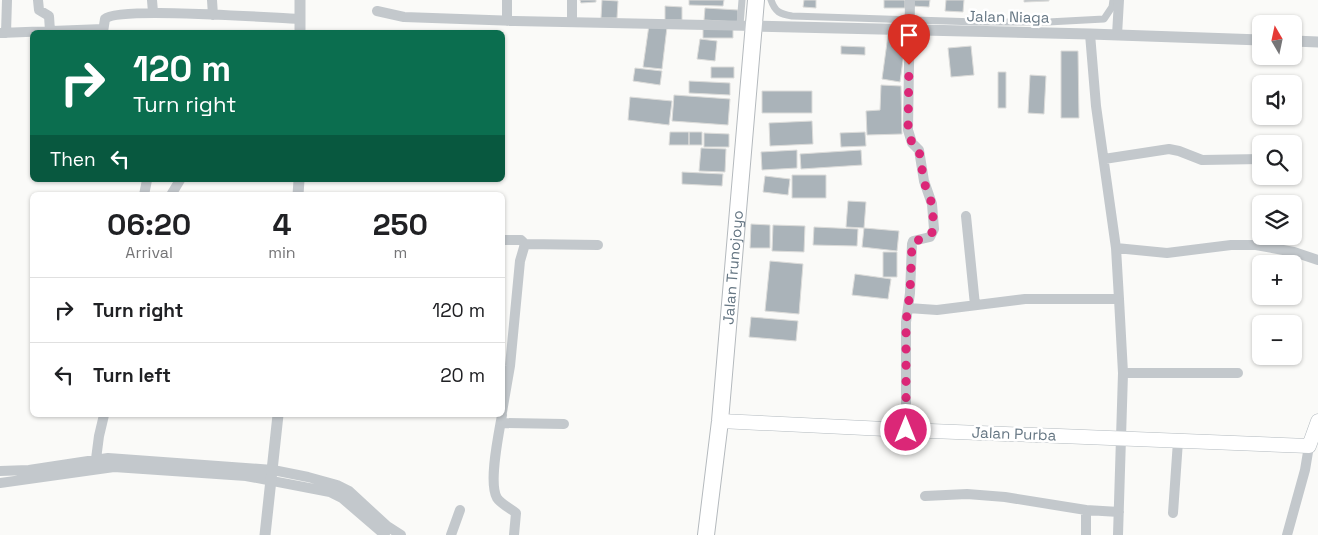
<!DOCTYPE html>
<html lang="en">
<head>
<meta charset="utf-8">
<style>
  :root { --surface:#fff; --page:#f6f6f6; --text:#202124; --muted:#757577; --line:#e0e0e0 }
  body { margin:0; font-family:"Space Grotesk",sans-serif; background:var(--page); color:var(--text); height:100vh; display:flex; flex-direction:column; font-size:19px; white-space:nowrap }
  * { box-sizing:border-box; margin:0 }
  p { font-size:16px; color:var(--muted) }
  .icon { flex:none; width:28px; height:28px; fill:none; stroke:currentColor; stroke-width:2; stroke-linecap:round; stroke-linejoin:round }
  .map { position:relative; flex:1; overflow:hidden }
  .side { position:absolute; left:30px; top:192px; width:475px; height:225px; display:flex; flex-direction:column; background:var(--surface); border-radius:8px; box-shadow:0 1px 4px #0004 }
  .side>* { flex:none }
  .banner { position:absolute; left:30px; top:30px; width:475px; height:152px; border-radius:8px; box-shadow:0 1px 4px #0004; background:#0b6e4f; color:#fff; overflow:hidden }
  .needle { width:32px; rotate:351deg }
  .buttons { position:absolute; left:1252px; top:15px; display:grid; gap:10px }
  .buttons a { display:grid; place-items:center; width:50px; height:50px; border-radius:8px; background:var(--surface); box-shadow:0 1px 4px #0004; font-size:25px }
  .pin { position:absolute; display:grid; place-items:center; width:42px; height:42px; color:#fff; margin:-51px -21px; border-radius:50% 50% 50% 0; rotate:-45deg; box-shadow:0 0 5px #0007 }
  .pin .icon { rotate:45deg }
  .me { position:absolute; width:55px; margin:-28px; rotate:0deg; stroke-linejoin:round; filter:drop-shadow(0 0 4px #0008) }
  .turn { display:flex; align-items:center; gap:18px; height:105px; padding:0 20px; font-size:22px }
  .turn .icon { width:65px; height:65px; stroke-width:2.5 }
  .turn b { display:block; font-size:35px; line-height:42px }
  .then { display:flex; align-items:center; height:48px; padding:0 20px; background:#0003; gap:10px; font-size:19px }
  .eta { display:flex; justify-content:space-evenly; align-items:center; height:85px; text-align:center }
  .eta b { font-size:30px; font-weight:700; line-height:35px }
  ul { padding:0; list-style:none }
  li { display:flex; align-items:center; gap:15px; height:65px; padding:0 20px; border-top:1px solid var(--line) }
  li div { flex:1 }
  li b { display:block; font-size:19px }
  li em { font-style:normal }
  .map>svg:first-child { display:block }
  .building { fill:#aab3b9; stroke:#dcdcda }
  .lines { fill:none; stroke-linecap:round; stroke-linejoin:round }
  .secondary-casing { stroke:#b3babf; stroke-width:15 }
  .trunk-casing { stroke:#b4b9bd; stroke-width:18 }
  .pedestrian { stroke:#c3c8cc; stroke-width:7 }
  .minor { stroke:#c3c8cc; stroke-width:10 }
  .tertiary { stroke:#c3c8cc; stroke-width:11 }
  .secondary { stroke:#fff; stroke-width:14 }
  .trunk { stroke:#fff; stroke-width:16 }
  .route { stroke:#db2777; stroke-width:9; stroke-dasharray:0 16.2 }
  .labels { text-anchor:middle; stroke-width:5; stroke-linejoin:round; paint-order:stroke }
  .street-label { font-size:15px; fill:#657683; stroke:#fff }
</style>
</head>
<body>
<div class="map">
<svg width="1318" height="535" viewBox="0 0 1318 535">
  <rect width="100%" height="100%" fill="#fafaf8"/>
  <path class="building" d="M580 0H596V2L581 3Z
    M602 0 618 1 617 18H601Z
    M689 0H724L723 6 689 5Z
    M804 0H816V8L803 7Z
    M884 0H905V8H884Z
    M913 0H930L929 7 912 6Z
    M946 0H964L963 12 945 11Z
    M1024 0H1049V1L1024 2Z
    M665 6 682 7V20H665Z
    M705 8 738 10V22L704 20Z
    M649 25 667 27 662 69 643 67Z
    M703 27H733V38H703Z
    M888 35 906 38 900 82 882 79Z
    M700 39 717 41 715 61 697 59Z
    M841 46 865 47V55L841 54Z
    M971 46 974 75 951 77 948 48Z
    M1061 51H1078L1079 118H1061Z
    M711 67H734V78H711Z
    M635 68 662 71 660 85 633 81Z
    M998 72H1006V108H998Z
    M1030 75 1046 76 1044 114 1028 113Z
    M689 81 730 83V95L689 93Z
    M881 85 901 86 902 134 867 135 866 111 880 110Z
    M762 91H812V113H762Z
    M674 95 730 99 728 125 672 121Z
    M630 97 672 101 669 125 628 120Z
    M812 121 813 144 770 146 769 123Z
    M670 132H689V145H669Z
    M689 132H702V145H689Z
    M865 132 866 146 841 147 840 133Z
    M704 133 729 134V147H704Z
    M701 148 726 149 725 172 699 171Z
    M797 150V168L762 170 761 152Z
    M861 150 862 165 801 169 800 154Z
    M682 172 723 174 722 186 682 184Z
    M792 175H826V198H792Z
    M765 176 790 179 788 195 763 192Z
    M848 201 866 202 864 228 846 227Z
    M751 224 770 225V248H750Z
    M773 225 805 226 804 252 772 251Z
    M814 227 858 229 857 246 813 245Z
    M864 228 899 231 897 251 862 247Z
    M883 252H897V277H883Z
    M770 261 803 264 799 314 765 311Z
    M855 274 891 279 888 299 852 295Z
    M751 317 798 321 796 341 749 337Z"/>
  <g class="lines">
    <defs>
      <path id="secondary" d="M720 421 906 430 1309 446 1318 421"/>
      <g id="trunk">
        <path id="s1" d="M706 535 720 421 756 0"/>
      </g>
    </defs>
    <use href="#secondary" class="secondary-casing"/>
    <use href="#trunk" class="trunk-casing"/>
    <path class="pedestrian" d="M771 0C775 12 780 14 792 16L977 22H1048L1104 19 1112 7 1113 0
      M740 25 742 0"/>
    <path class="minor" d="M38 0 39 10 49 16 50 31
      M152 0 153 12
      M212 0 213 15
      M377 11 404 17 515 21 754 26
      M507 21V0
      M572 22V0
      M103 32 105 19C119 6 271 18 299 19
      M0 33 103 29
      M6 33 7 0
      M1090 34 1096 106 1116 248 1119 299 1123 373 1118 535
      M1117 35 1119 0
      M1104 159 1169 149 1179 151 1202 160 1261 159
      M144 195 147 180
      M171 195 180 180
      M966 216 975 305
      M502 240H521L525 244 520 261 510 366 502 412
      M525 244 598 245
      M1116 248 1167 253 1231 245H1256L1294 252 1318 260
      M908 308 937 310 1025 299H1119
      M1123 373H1238
      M502 415C499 433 488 483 497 498 501 504 510 508 516 513L514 535
      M501 423 564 424
      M906 430V322L910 293 912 244 913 241 930 237 934 229 932 204 924 181 919 150 912 143 908 130 910 0
      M96 459 99 436 104 415
      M0 471 29 470 108 458 273 470 308 477 337 485 349 491 387 526 401 535
      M0 483 114 467 246 476 330 492 342 498 385 535
      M925 496 967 494 1005 497 1086 510
      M1173 513 1178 441
      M451 535 460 510
      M1086 535V510L1119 512
      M1287 535 1305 470 1309 446"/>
    <path class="tertiary" d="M754 26 1090 34 1261 40
      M300 32V0
      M1294 41 1318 42
      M298 195 299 180
      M265 535 278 415"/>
    <use href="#secondary" class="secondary"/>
    <use href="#trunk" class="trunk"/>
  </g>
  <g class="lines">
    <path class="route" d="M906 430V322L910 292 912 244 913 242 930 236 934 229 932 204 924 182 919 150 912 143 908 130 909 65"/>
  </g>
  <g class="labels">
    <g class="street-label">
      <text transform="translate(1008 17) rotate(1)" y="5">Jalan Niaga</text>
      <text dy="5" stroke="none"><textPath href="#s1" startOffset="269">Jalan Trunojoyo</textPath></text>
      <text transform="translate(1014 434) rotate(2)" y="5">Jalan Purba</text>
    </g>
  </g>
</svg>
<div class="buttons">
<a><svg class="needle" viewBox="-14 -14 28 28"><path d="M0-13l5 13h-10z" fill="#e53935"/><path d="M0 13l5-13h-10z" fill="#757577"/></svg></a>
<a><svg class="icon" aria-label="sound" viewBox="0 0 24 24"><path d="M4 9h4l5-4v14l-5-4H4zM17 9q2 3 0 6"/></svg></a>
<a><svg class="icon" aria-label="search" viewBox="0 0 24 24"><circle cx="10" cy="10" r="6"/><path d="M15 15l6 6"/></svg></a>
<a><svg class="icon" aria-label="layers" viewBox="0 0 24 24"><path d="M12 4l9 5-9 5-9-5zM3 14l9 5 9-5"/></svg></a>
<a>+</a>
<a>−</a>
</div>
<div class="pin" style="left:909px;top:65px;background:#d93025"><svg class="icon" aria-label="arrive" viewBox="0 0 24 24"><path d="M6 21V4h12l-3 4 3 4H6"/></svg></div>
<svg class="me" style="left:906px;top:430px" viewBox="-20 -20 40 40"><circle r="17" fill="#db2777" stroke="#fff" stroke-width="3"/><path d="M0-11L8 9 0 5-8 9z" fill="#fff"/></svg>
<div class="banner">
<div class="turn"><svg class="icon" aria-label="right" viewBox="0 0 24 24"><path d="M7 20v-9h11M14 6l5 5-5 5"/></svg><div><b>120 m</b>Turn right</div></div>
<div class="then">Then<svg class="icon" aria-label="left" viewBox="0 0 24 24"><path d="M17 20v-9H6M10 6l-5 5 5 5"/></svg></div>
</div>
<section class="side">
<div class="eta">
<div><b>06:20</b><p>Arrival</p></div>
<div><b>4</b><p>min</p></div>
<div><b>250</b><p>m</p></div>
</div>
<ul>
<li><svg class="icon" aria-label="right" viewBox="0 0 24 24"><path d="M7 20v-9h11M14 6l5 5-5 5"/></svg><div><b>Turn right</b></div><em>120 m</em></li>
<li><svg class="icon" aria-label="left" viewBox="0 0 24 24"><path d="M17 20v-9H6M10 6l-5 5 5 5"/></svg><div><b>Turn left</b></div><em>20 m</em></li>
</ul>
</section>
</div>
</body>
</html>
